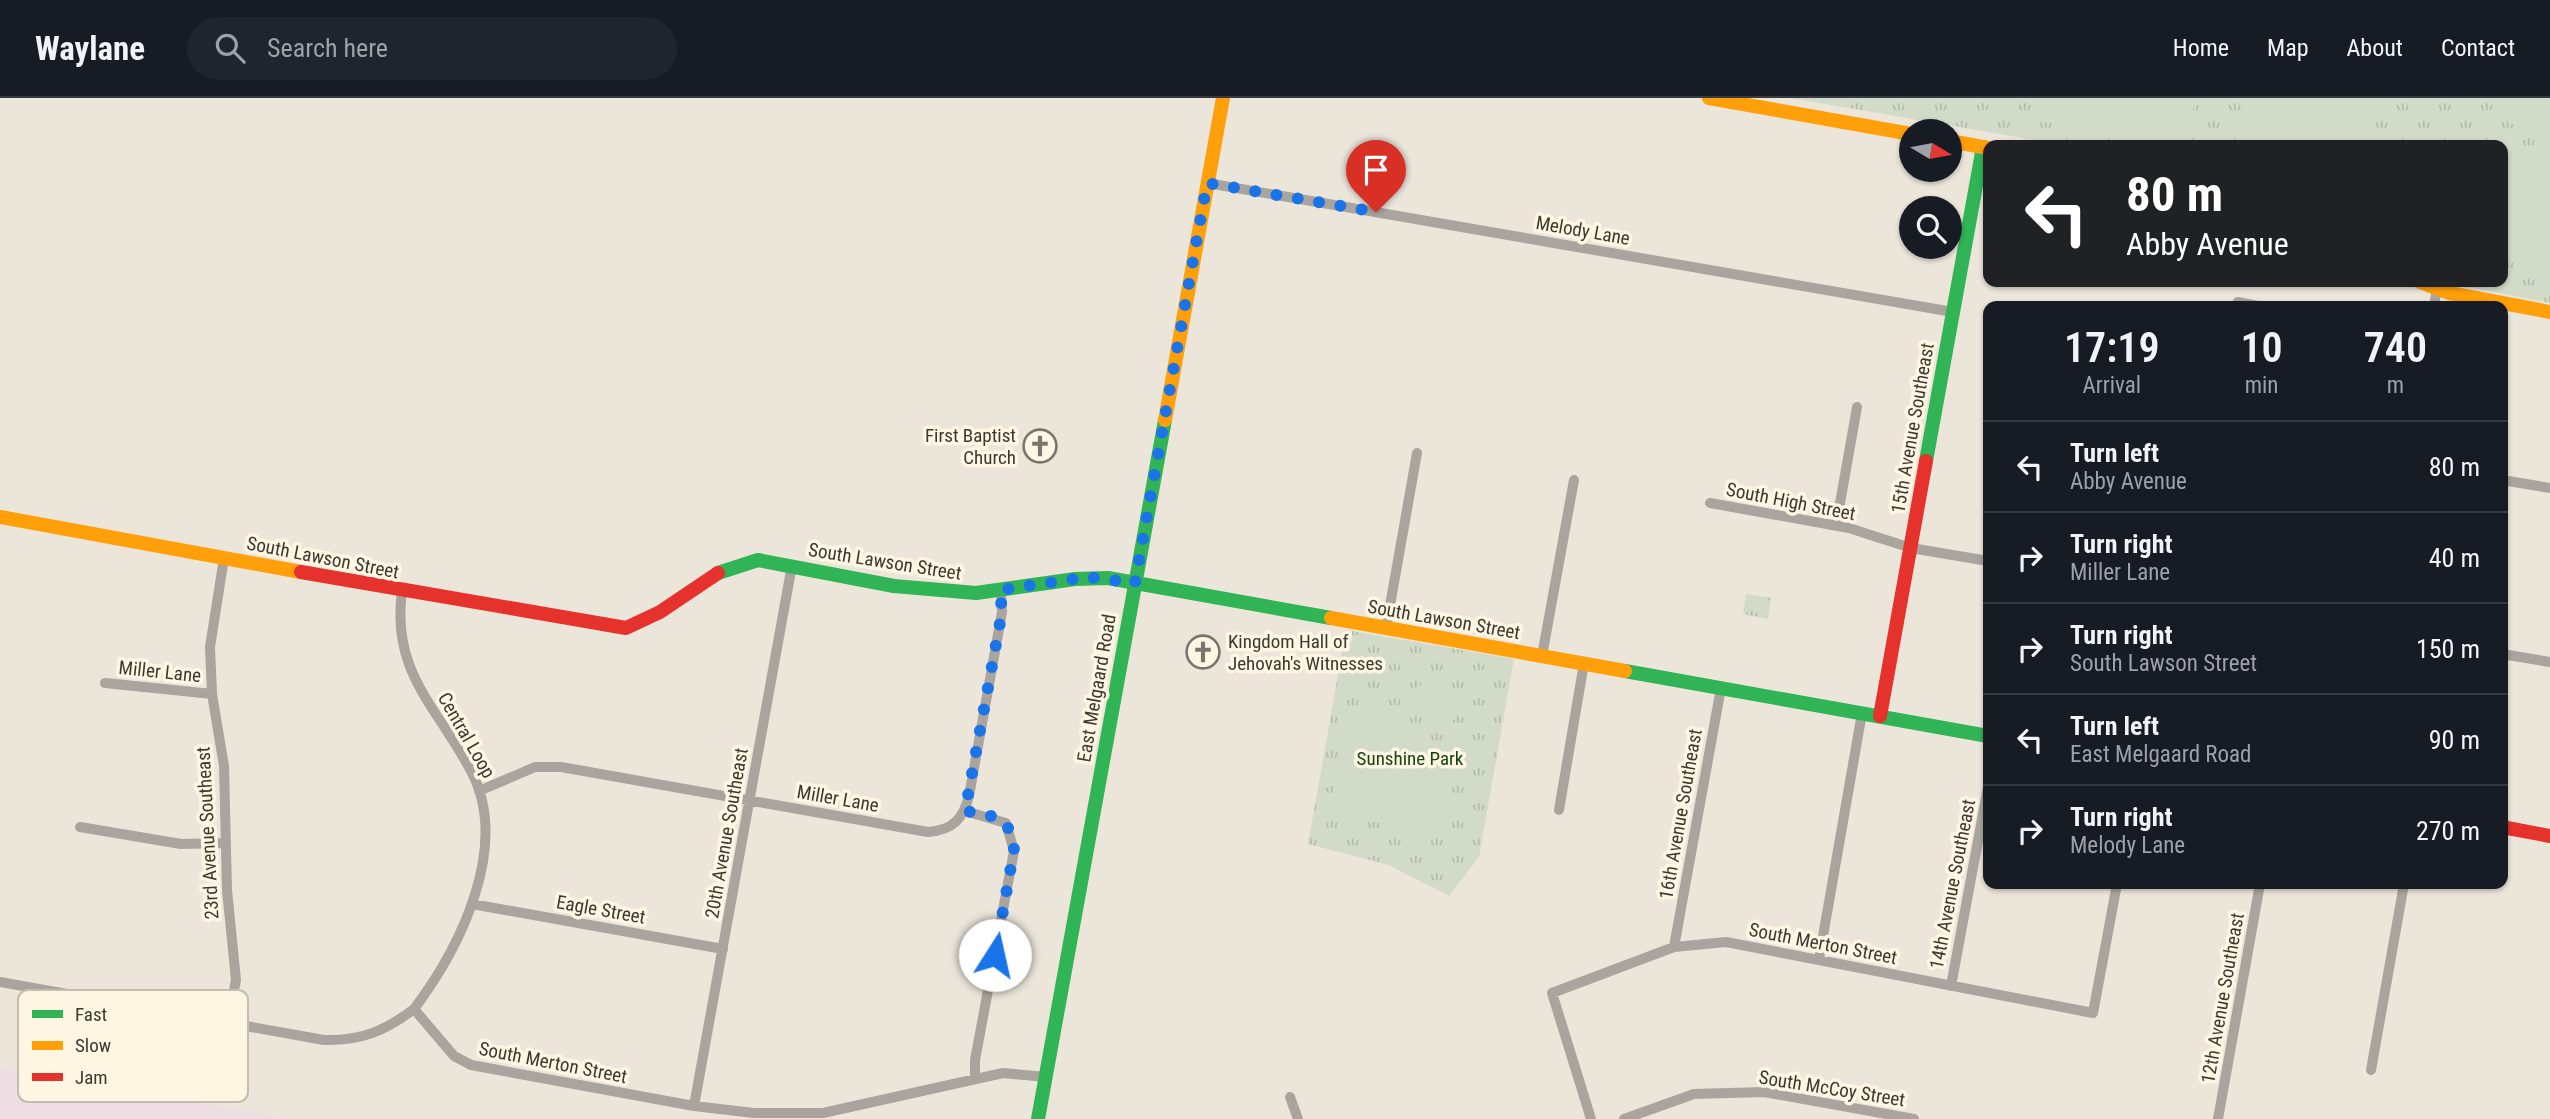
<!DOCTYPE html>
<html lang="en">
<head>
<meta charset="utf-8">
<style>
  :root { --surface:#171b24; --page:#20242c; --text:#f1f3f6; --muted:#9ea1a6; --line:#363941 }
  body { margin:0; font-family:"Roboto Condensed",sans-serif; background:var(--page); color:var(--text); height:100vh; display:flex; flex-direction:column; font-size:26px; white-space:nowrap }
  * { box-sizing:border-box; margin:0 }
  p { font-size:23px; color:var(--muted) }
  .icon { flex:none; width:38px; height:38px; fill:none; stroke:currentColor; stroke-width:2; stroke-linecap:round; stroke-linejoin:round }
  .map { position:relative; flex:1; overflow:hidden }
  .drawer { position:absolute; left:1983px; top:203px; width:525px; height:588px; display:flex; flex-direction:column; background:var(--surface); border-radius:14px; box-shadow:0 2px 5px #0004 }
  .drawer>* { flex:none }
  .guide { position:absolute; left:1983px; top:42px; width:525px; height:147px; border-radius:14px; box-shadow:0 2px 5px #0004; background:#202124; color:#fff; overflow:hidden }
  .needle { width:46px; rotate:100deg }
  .fabs { position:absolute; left:1899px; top:21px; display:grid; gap:14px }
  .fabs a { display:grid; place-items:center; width:63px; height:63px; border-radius:50%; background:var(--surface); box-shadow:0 2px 5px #0004; font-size:35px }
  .pin { position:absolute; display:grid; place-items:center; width:60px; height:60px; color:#fff; margin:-72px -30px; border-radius:50% 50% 50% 0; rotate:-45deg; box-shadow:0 0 7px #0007 }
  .pin .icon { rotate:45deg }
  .me { position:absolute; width:77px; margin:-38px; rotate:10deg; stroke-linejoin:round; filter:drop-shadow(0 0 5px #0008) }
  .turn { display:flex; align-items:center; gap:24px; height:147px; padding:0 28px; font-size:32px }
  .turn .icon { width:91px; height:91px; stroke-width:2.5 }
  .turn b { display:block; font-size:49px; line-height:60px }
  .eta { display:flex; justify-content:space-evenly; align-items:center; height:119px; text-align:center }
  .eta b { font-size:42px; font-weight:600; line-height:49px }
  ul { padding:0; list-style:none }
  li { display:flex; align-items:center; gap:21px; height:91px; padding:0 28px; border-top:2px solid var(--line) }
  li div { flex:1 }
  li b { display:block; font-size:26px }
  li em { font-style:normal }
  header { display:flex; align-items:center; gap:42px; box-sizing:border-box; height:98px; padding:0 35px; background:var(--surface); border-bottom:2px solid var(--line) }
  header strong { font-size:33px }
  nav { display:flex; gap:38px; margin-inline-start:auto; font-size:24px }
  .search { width:490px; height:63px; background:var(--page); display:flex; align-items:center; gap:18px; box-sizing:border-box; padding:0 24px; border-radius:38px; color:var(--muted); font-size:26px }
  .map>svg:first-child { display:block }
  .education { fill:#ecdee2 }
  .grass { fill:url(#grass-tufts) }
  .pitch { fill:#d1dbc8 }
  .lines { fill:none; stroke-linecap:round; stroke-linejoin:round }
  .street { stroke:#aaa49e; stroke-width:10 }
  .fast { stroke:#30b455; stroke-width:14 }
  .slow { stroke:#ff9f0a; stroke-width:14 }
  .jam { stroke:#e5322d; stroke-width:14 }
  .route { stroke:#1a73e8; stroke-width:12; stroke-dasharray:0 21.6 }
  .labels { text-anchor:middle; stroke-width:7; stroke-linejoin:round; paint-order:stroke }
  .street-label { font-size:19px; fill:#3d3930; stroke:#fef6e3 }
  .poi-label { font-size:19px; fill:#3d3930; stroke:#fef6e3; text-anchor:end }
  .park-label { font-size:19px; fill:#164412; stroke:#fef6e3 }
  .key { fill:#fef6e3; stroke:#c4bdad; stroke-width:2 }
  .key-label { font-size:19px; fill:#3d3930 }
</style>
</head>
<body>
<header>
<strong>Waylane</strong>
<div class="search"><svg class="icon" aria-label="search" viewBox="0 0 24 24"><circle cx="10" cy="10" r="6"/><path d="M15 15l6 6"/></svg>Search here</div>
<nav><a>Home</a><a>Map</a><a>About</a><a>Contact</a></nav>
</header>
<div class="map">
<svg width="2550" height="1021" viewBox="0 0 2550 1021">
  <defs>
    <pattern id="grass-tufts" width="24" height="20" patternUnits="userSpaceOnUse" patternTransform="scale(1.75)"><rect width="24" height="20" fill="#d1dbc8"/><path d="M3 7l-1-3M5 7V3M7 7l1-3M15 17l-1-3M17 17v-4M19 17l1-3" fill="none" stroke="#b4bdac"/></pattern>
  </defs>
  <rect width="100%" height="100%" fill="#ebe5da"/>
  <path class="education" d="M0 971 292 1021H0Z"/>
  <path class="grass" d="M1791 0H2550V205L2443 184H2502V47H2063Z
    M1746 496 1771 500 1768 521 1743 516Z
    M1346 532 1514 561 1479 759 1449 798 1389 767 1308 746Z"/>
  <path class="pitch" d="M2038 0H2195L2186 47H2172L2034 22Z
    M2244 0H2377L2369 47H2235Z
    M2511 0H2550V33L2508 25Z
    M2503 47 2550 56V193C2493 150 2502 112 2503 47Z
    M1419 587 1461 594 1456 622 1414 615Z
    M1352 608C1379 618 1438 636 1446 666 1452 688 1442 715 1439 736L1338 717 1330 706Z"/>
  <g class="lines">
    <path class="street" d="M1207 85 1953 214
      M2238 204 2258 208
      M2434 208 2437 191
      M2502 382 2550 390
      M1710 405 1849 430 1911 450 1988 463
      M1836 428 1857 309
      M224 460 210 549 212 596 224 668 227 792 236 882 228 924
      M402 493C391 574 436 607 471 673 511 748 460 850 414 911
      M1386 530 1417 355
      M2502 556 2550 564
      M1542 558 1574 382
      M105 585 212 596
      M479 693 535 669H561L928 734C953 732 963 721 969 698L1002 514 1001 492
      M1559 712 1584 565
      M965 713 1006 725 1014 753 975 962V981
      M80 729 181 746 226 745
      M472 806 723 851
      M1674 849 1721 590
      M1819 861 1862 615
      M0 884 324 942C361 943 385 933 414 911L454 958 471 967 694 1008 754 1015H823L1003 975 1046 979
      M1951 888 1988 689
      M2371 972 2404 786
      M1290 999 1298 1021
      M694 1008 792 467
      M1591 1021 1552 895 1674 849 1726 844 2093 915 2117 786
      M1624 1021 1694 996 1764 994 1914 1021
      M2218 1021 2260 786"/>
    <path class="fast" d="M1926 363 1983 49
      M718 475 758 462 894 488 976 495 1075 481 1108 480 1331 520
      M1625 573 1988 638
      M1038 1021 1165 322"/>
    <path class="slow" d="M1709 0 1911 36
      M1950 43 1988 50
      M2420 184 2449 195 2550 214
      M1165 322 1223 0
      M0 419 301 474
      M1331 520 1625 573"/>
    <path class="jam" d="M301 474 626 530 660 514 718 475
      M1880 618 1926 363
      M2502 729 2550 738"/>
  </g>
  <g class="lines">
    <path class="route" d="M995 857 1014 752C1011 718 995 718 965 713L1002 514 1000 492 1088 479 1135 485 1207 85 1376 114"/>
  </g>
  <defs>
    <symbol id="church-ring" viewBox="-11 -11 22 22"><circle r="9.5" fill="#fef6e3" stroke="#7a756c" stroke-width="1.5"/><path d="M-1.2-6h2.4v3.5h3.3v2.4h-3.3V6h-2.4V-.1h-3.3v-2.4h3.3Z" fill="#7a756c"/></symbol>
  </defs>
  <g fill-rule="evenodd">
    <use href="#church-ring" x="1021" y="329" width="38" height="38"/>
    <use href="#church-ring" x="1184" y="535" width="38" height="38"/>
  </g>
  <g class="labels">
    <g class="street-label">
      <text transform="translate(1583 132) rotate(10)" y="7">Melody Lane</text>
      <text transform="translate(1912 330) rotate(-80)" y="7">15th Avenue Southeast</text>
      <text transform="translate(1791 403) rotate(11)" y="7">South High Street</text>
      <text transform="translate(323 459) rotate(11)" y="7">South Lawson Street</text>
      <text transform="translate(885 463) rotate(9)" y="7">South Lawson Street</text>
      <text transform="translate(1444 521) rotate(10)" y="7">South Lawson Street</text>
      <text transform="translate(160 573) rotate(6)" y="7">Miller Lane</text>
      <text transform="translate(1096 590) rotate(-80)" y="7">East Melgaard Road</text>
      <text transform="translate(467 637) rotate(60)" y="7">Central Loop</text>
      <text transform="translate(838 700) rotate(10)" y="7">Miller Lane</text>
      <text transform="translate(1680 716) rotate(-80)" y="7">16th Avenue Southeast</text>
      <text transform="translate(207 735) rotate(-93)" y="7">23rd Avenue Southeast</text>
      <text transform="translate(726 735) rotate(-80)" y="7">20th Avenue Southeast</text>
      <text transform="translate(1952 786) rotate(-79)" y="7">14th Avenue Southeast</text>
      <text transform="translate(601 811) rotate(10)" y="7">Eagle Street</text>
      <text transform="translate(1823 845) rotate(11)" y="7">South Merton Street</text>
      <text transform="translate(2222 900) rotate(-80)" y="7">12th Avenue Southeast</text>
      <text transform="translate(553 964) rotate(11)" y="7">South Merton Street</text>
      <text transform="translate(1832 990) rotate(9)" y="7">South McCoy Street</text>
    </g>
    <g class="poi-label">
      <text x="1016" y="344">First Baptist<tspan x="1016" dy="22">Church</tspan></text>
      <text x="1228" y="550" text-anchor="start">Kingdom Hall of<tspan x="1228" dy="22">Jehovah's Witnesses</tspan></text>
    </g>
    <g class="park-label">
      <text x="1410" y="667">Sunshine Park</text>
    </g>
  </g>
  <rect x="18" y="892" width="230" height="112" rx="10" class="key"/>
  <rect x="32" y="912" width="31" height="8" fill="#30b455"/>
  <rect x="32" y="943" width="31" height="9" fill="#ff9f0a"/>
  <rect x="32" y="975" width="31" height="8" fill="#e5322d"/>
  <g class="key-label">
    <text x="75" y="923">Fast</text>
    <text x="75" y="954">Slow</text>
    <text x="75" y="986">Jam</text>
  </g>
</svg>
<div class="fabs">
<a><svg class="needle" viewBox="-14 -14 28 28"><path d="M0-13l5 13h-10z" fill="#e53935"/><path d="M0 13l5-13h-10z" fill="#9ea1a6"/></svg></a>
<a><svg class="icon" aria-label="search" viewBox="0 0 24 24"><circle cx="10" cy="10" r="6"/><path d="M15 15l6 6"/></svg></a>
</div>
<div class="pin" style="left:1376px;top:114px;background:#d93025"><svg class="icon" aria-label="arrive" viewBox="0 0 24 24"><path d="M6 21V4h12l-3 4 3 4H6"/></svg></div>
<svg class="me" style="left:995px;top:857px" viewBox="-20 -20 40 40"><circle r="19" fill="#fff"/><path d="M0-13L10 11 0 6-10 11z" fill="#1a73e8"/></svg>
<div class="guide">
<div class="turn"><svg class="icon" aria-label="left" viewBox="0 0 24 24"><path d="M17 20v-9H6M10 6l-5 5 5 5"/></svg><div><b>80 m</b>Abby Avenue</div></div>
</div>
<section class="drawer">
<div class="eta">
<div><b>17:19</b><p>Arrival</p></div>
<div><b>10</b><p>min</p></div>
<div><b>740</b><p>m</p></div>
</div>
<ul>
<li><svg class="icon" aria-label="left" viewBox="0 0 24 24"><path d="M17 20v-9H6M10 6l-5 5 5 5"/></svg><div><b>Turn left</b><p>Abby Avenue</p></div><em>80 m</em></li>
<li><svg class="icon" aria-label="right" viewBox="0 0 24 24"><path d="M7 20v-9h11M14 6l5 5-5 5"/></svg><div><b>Turn right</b><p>Miller Lane</p></div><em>40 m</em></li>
<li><svg class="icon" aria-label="right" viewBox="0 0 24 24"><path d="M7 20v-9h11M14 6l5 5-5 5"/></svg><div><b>Turn right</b><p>South Lawson Street</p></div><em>150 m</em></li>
<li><svg class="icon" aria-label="left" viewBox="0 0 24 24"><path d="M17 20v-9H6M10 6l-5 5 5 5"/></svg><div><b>Turn left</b><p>East Melgaard Road</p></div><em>90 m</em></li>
<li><svg class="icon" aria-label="right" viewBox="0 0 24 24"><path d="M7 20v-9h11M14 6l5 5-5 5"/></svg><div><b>Turn right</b><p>Melody Lane</p></div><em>270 m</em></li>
</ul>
</section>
</div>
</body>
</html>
